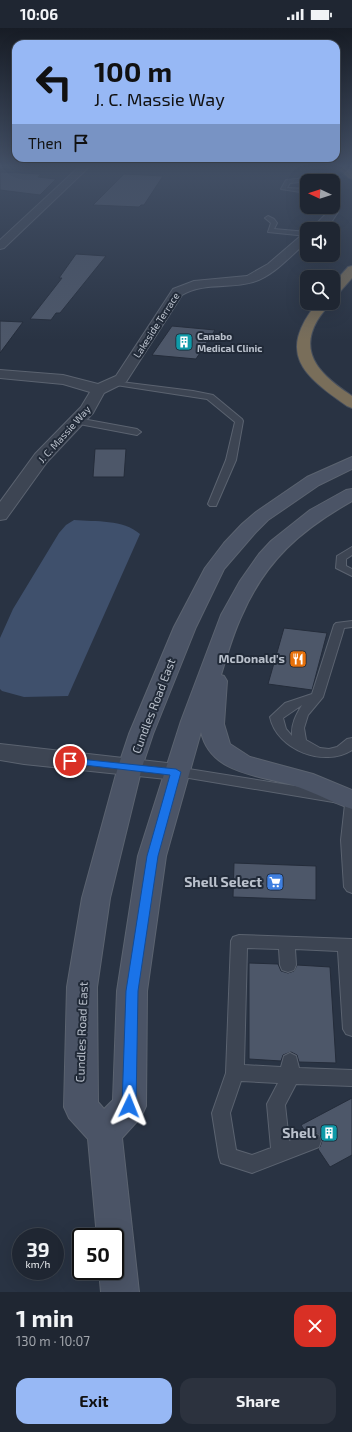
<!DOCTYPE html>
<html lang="en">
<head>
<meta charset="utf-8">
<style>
  :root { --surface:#1f2632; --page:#2c323e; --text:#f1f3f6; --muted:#a1a5ac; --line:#3c434d; --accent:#97b8f5 }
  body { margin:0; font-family:"Exo 2",sans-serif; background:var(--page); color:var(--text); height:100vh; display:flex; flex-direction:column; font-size:15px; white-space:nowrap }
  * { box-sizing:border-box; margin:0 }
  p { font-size:13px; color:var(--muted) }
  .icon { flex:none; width:22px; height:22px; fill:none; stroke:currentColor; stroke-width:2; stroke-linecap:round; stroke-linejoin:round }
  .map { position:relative; height:1264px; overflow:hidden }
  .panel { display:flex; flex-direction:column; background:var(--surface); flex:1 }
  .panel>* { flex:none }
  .banner { position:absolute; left:12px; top:12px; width:328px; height:122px; border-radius:12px; box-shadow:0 4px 16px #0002,0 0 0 1px var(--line); background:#97b8f5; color:#111; overflow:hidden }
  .needle { width:26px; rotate:274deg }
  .controls { position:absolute; left:300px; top:146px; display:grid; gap:8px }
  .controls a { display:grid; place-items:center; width:40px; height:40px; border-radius:8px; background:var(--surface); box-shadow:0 4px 16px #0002,0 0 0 1px var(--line); font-size:20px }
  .speed { position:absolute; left:12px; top:1200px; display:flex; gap:8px; font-size:20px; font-weight:700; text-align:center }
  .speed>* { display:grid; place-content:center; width:52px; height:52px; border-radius:50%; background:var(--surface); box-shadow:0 4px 16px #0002,0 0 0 1px var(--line); line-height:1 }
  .speed small { font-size:10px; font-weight:400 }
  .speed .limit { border:2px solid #111; border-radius:6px; background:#fff; color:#111 }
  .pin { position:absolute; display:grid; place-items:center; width:34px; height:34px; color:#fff; margin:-17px; border:2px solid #fff; border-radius:50%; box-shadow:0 1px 4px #0007 }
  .me { position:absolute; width:44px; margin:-22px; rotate:2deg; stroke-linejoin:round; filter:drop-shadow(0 0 3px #0008) }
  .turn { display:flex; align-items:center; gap:14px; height:84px; padding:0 16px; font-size:18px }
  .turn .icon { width:52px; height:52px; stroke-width:2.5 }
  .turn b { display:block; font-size:28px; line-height:34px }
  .then { display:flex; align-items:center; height:38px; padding:0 16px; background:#0003; gap:8px; font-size:15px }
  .round { display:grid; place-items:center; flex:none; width:42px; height:42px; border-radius:12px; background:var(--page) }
  .headline { display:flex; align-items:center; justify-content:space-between; height:68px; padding:0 16px }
  h1 { font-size:24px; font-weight:700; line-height:30px }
  .action { display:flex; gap:8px; margin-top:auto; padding:8px 16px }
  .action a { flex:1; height:46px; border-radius:12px; background:var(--accent); color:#111; font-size:16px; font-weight:700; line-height:46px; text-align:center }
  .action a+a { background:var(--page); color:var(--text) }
  .status { display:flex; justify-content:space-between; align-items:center; height:28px; padding:0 20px; background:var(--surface); direction:ltr }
  .status svg { height:11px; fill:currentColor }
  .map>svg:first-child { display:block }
  .water { fill:#3f506c }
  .building { fill:#4d5769; stroke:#242c3a }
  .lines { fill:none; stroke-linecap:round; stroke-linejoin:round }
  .service-casing { stroke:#5b6370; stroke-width:2 }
  .minor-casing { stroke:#5b6370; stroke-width:2 }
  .secondary-casing { stroke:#5b6370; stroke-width:2 }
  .motorway-casing { stroke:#48505d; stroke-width:2 }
  .service { fill:#3d4553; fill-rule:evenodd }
  .minor { fill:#3d4553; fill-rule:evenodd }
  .secondary { fill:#4b5466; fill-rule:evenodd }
  .motorway { fill:#796e5a; fill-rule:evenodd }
  .route { fill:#1a73e8; stroke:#114b97 }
  .labels { text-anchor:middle; stroke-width:4; stroke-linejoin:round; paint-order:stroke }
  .far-street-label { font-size:10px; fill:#bac1cc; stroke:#212a38 }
  .far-poi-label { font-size:10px; font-weight:bold; fill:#bac1cc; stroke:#212a38; text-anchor:start }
  .poi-label { font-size:12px; font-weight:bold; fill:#bac1cc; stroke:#212a38; text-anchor:end }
  .street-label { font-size:12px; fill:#bac1cc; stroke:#212a38 }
  .near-poi-label { font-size:14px; font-weight:bold; fill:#bac1cc; stroke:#212a38; text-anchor:end }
</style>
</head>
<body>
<div class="status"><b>10:06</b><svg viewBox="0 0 49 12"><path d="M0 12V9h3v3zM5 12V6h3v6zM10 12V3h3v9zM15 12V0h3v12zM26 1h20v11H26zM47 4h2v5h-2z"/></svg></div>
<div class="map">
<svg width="352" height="1264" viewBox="0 0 352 1264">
  <rect width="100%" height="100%" fill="#293343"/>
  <path class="water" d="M74 492C96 494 123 491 140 506L68 668 24 669 2 663 0 661V610L13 581 59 505 66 497Z"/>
  <path class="building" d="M0 144 41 146 38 149 56 151 40 167 0 162Z
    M124 146 163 148 144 177H141L139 179 93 177Z
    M76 226 106 228 60 285H56L51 292 30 291 62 250H59Z
    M0 293 23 294 0 325Z
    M172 298 215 302 196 331 152 327Z
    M95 421H126L124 449H93Z
    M284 600 327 605 312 662 268 656Z
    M234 835 316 838V872L233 869Z
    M249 935 278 936 281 943 288 945 294 943 297 937 330 939 336 1035 299 1034 297 1027 291 1024 283 1027 281 1033 249 1031Z
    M352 1070V1127L330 1139 318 1121 320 1119 322 1113 320 1107 313 1103 306 1105 301 1097Z"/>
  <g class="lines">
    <defs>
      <path id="service" d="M308 150 310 153 290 155 287 160 307 161V165L281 161 286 152Z
        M268 188 274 191 277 195 274 201 307 204V208L268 204 271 195 265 190Z
        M113 353 193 363 213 367 242 391 243 393 236 432 216 478H210L208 476 226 432 235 394 207 371 116 357H113Z
        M77 390 137 401 141 404 137 407 74 395 73 393Z
        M352 519V527L346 531V538L352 541V548L336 540 337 528Z
        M352 593V599L344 600 343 604 323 669 308 687 304 700 306 712 320 720 329 721 337 719 347 711 352 710V722C324 740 277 722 270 689L285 675 312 666 334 597 336 595ZM302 677C296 687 291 696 292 708L286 701 283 690Z
        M176 739 352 767V865L347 863 344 859 341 812 345 776 171 747 169 744 171 741Z
        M239 907 352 911V1008L346 1006 343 1001 338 923 295 921 296 937 294 942 288 944 282 942 280 937 279 921 247 920 244 1037 281 1039 284 1028 290 1025 296 1028 299 1040 352 1042V1058L296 1056 285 1077 289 1113 312 1104 319 1107 321 1113 319 1119 252 1145 221 1135 219 1129 212 1085 226 1045 231 913 233 909ZM241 1053 278 1055 267 1076 271 1120 252 1127 236 1122 230 1085Z"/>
      <path id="minor" d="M81 137H91L4 220 0 221V212Z
        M333 176 337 179 338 184 332 193 323 201H311L328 184 327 179H333Z
        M307 205V214C291 227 274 248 253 254 229 261 204 254 182 267L126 354 104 365 93 385 47 434 6 491 0 492V474L35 426 81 379 90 364 63 356 0 350V342L63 347 98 356 116 348 173 261 194 253 247 248 268 236 303 206Z
        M0 716 176 736 185 738 188 744 185 750 176 752 24 736 0 732Z"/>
      <path id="secondary" d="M352 429V441L319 457 268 492 256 504 224 541 196 599 153 706 142 739 110 870 97 959 98 1074 104 1081 113 1072 117 963 138 828 181 693 221 587 240 553 259 526 271 513 310 482 346 462 352 461V473C301 502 266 532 242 587 233 606 227 627 221 647L224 648 227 653 224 696 230 716 250 729 313 746 352 762V781C333 775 316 765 298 759 263 747 211 748 201 704L166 828 147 963 146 1078 141 1089 122 1110 139 1264H101L99 1243H115V1209H97L88 1111 69 1090 64 1079 67 959 82 870 118 739 129 706 174 599 205 540 224 515 242 496 256 484 307 449Z"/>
      <path id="motorway" d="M334 137H344L352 143V151L349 150Z
        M352 238V250L337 267 333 268V256L348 239Z
        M317 275H330C326 281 321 286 317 293 297 328 325 350 352 368V380L347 378C302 347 277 325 317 275Z"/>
    </defs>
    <use href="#service" class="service-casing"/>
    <use href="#minor" class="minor-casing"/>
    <use href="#secondary" class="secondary-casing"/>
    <use href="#motorway" class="motorway-casing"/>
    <use href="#service" class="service"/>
    <use href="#minor" class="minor"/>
    <use href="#secondary" class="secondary"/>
    <use href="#motorway" class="motorway"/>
  </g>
  <linearGradient id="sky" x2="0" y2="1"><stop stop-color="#171c25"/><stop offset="0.44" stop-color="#435066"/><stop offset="1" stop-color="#435066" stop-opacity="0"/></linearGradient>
  <rect width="352" height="313" fill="url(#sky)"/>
  <path class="route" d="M70 730 176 741 181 744 158 828 138 963 136 1078 134 1083 129 1084 124 1083 122 1078 126 963 147 828 170 747 67 735 65 733 67 731Z"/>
  <defs>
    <symbol id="building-square" viewBox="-11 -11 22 22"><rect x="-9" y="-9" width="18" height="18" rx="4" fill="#0f9aa8" stroke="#212a38"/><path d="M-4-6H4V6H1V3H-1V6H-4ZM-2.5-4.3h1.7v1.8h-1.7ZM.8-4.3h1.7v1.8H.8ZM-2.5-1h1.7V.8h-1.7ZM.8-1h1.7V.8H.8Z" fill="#fff"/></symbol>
    <symbol id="restaurant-square" viewBox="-11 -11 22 22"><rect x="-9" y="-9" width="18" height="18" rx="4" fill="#e8710a" stroke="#212a38"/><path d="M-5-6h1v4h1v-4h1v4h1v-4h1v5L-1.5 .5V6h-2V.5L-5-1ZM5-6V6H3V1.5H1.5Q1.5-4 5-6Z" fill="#fff"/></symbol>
    <symbol id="supermarket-square" viewBox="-11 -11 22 22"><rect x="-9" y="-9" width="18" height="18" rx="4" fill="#3f7fe0" stroke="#212a38"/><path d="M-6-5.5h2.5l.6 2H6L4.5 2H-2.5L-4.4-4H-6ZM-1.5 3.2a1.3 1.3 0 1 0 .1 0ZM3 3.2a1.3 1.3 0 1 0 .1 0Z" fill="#fff"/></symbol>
  </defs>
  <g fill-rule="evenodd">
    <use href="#building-square" x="174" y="304" width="20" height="20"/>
    <use href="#restaurant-square" x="288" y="621" width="20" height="20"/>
    <use href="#supermarket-square" x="265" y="844" width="20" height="20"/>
    <use href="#building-square" x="319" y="1095" width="20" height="20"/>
  </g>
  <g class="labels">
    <g class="far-street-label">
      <text transform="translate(156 297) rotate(-57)" y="4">Lakeside Terrace</text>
      <text transform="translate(64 406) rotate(-48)" y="4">J. C. Massie Way</text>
    </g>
    <g class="far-poi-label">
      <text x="197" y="312">Canabo<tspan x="197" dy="12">Medical Clinic</tspan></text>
    </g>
    <g class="poi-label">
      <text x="285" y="635">McDonald's</text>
    </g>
    <g class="street-label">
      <text transform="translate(154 678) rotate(-69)" y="4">Cundles Road East</text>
      <text transform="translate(82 1004) rotate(-88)" y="4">Cundles Road East</text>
    </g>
    <g class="near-poi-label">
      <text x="262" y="859">Shell Select</text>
      <text x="316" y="1110">Shell</text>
    </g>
  </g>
</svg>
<div class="controls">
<a><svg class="needle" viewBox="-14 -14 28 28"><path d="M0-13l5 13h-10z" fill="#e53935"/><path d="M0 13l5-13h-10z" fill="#a1a5ac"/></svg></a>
<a><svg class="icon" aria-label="sound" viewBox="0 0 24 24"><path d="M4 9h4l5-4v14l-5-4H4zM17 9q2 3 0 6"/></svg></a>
<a><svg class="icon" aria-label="search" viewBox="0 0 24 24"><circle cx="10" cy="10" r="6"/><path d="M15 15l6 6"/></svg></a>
</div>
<div class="speed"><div>39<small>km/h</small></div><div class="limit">50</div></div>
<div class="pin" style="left:70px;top:733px;background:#d93025"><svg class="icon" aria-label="arrive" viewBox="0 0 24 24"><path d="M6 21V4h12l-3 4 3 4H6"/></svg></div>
<svg class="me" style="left:129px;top:1078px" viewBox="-20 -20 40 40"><path d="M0-17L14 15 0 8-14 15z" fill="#1a73e8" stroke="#fff" stroke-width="4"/></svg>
<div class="banner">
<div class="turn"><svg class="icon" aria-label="left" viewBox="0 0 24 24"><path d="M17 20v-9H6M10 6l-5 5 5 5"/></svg><div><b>100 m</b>J. C. Massie Way</div></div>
<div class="then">Then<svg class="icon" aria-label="arrive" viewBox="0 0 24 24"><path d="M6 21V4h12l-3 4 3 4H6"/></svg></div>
</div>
</div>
<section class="panel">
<div class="headline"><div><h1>1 min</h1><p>130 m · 10:07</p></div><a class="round" style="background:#d93025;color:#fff"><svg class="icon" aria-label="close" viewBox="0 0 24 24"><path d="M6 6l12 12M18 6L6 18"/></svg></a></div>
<div class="action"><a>Exit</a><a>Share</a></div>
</section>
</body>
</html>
